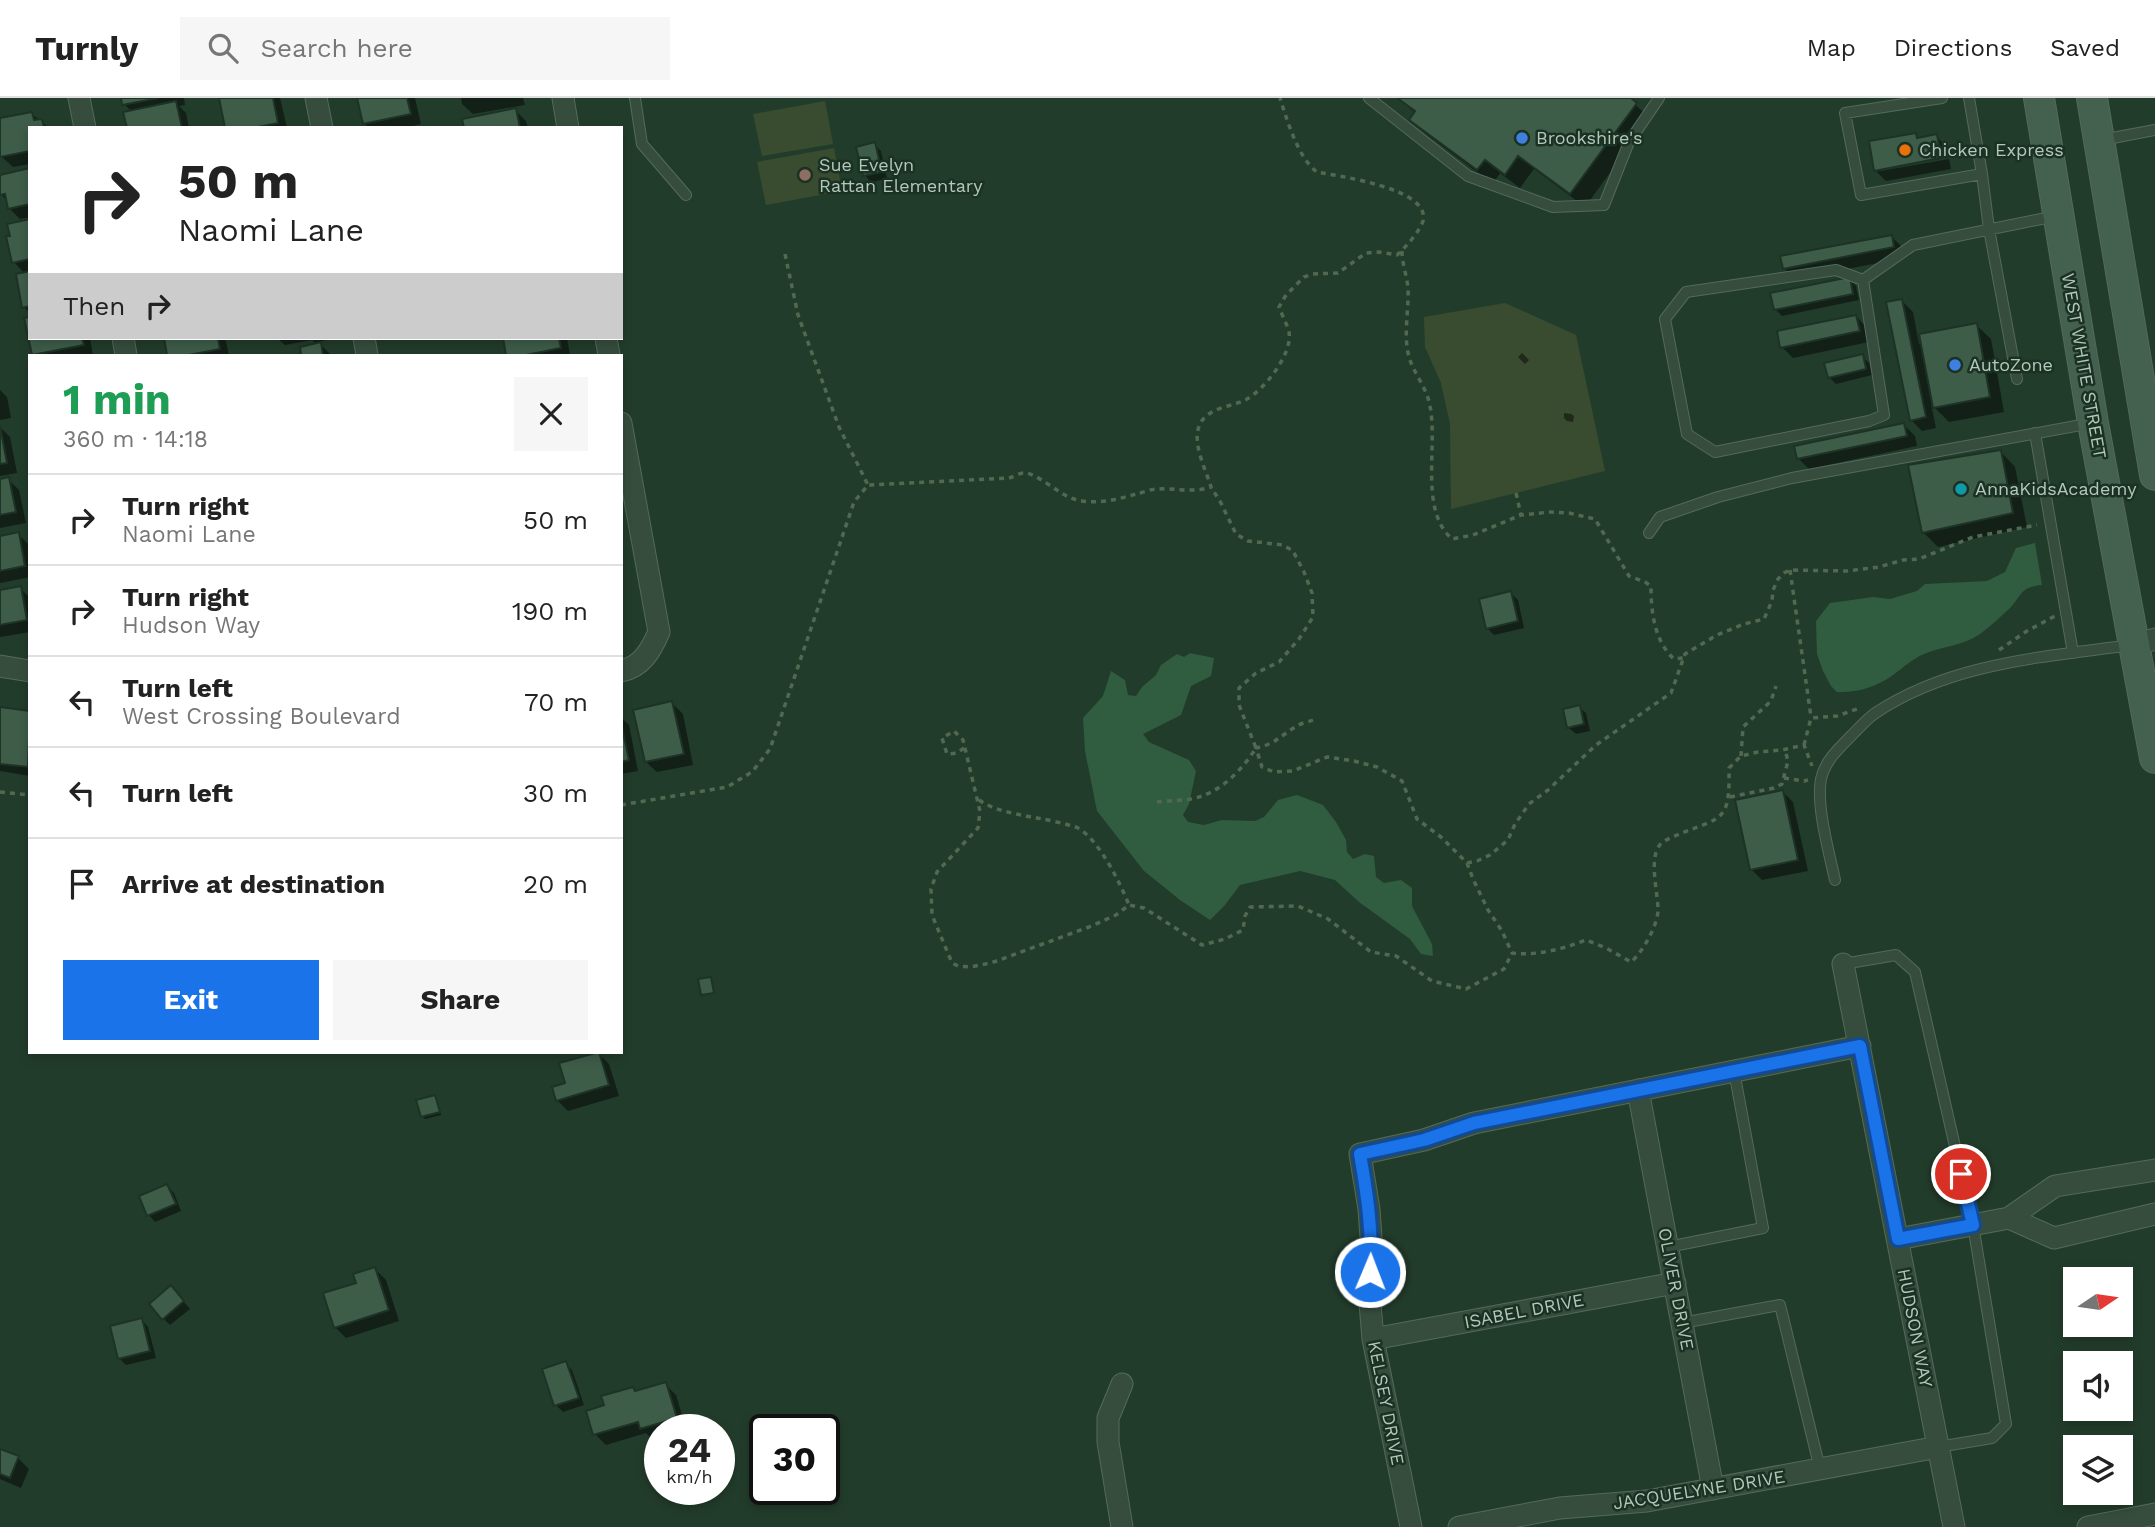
<!DOCTYPE html>
<html lang="en">
<head>
<meta charset="utf-8">
<style>
  :root { --surface:#fff; --page:#f6f6f6; --text:#222; --muted:#767676; --line:#e0e0e0; --accent:#1a73e8 }
  body { margin:0; font-family:"Work Sans",sans-serif; background:var(--page); color:var(--text); height:100vh; display:flex; flex-direction:column; font-size:26px; white-space:nowrap }
  * { box-sizing:border-box; margin:0 }
  p { font-size:23px; color:var(--muted) }
  .icon { flex:none; width:38px; height:38px; fill:none; stroke:currentColor; stroke-width:2; stroke-linecap:round; stroke-linejoin:round }
  .map { position:relative; flex:1; overflow:hidden }
  .panel { position:absolute; left:28px; top:256px; width:595px; height:700px; display:flex; flex-direction:column; background:var(--surface); border-radius:0px; box-shadow:0 4px 10px #0003 }
  .panel>* { flex:none }
  .top-card { position:absolute; left:28px; top:28px; width:595px; height:214px; border-radius:0px; box-shadow:0 4px 10px #0003; background:#fff; color:var(--text); overflow:hidden }
  .needle { width:46px; rotate:77deg }
  .tools { position:absolute; left:2063px; top:1169px; display:grid; gap:14px }
  .tools a { display:grid; place-items:center; width:70px; height:70px; border-radius:0px; background:var(--surface); box-shadow:0 4px 10px #0003; font-size:35px }
  .speed { position:absolute; left:644px; top:1316px; display:flex; gap:14px; font-size:35px; font-weight:700; text-align:center }
  .speed>* { display:grid; place-content:center; width:91px; height:91px; border-radius:50%; background:var(--surface); box-shadow:0 4px 10px #0003; line-height:1 }
  .speed small { font-size:18px; font-weight:400 }
  .speed .limit { border:4px solid #111; border-radius:10px; background:#fff; color:#111 }
  .pin { position:absolute; display:grid; place-items:center; width:60px; height:60px; color:#fff; margin:-30px; border:4px solid #fff; border-radius:50%; box-shadow:0 2px 7px #0007 }
  .me { position:absolute; width:77px; margin:-38px; rotate:1deg; stroke-linejoin:round; filter:drop-shadow(0 0 5px #0008) }
  .turn { display:flex; align-items:center; gap:24px; height:147px; padding:0 35px; font-size:32px }
  .turn .icon { width:91px; height:91px; stroke-width:2.5 }
  .turn b { display:block; font-size:49px; line-height:60px }
  .then { display:flex; align-items:center; height:66px; padding:0 35px; background:#0003; gap:14px; font-size:26px }
  .round { display:grid; place-items:center; flex:none; width:74px; height:74px; border-radius:0px; background:var(--page) }
  .head { display:flex; align-items:center; justify-content:space-between; height:119px; padding:0 35px }
  h1 { font-size:42px; font-weight:700; line-height:52px; color:#1e9e55 }
  .button { display:flex; gap:14px; margin-top:auto; padding:14px 35px }
  .button a { flex:1; height:80px; border-radius:0px; background:var(--accent); color:#fff; font-size:28px; font-weight:700; line-height:80px; text-align:center }
  .button a+a { background:var(--page); color:var(--text) }
  ul { padding:0; list-style:none }
  li { display:flex; align-items:center; gap:21px; height:91px; padding:0 35px; border-top:2px solid var(--line) }
  li div { flex:1 }
  li b { display:block; font-size:26px }
  li em { font-style:normal }
  header { display:flex; align-items:center; gap:42px; box-sizing:border-box; height:98px; padding:0 35px; background:var(--surface); border-bottom:2px solid var(--line) }
  header strong { font-size:33px }
  nav { display:flex; gap:38px; margin-inline-start:auto; font-size:24px }
  .search { width:490px; height:63px; background:var(--page); display:flex; align-items:center; gap:18px; box-sizing:border-box; padding:0 24px; border-radius:0px; color:var(--muted); font-size:26px }
  .map>svg:first-child { display:block }
  .green { fill:#3a4c2f }
  .water { fill:#305c3f }
  .shadow { fill:#0007 }
  .building { fill:#3e5d49; stroke:#1d3325; stroke-width:2 }
  .lines { fill:none; stroke-linecap:round; stroke-linejoin:round }
  .lane-casing { stroke:#546a5c; stroke-width:12 }
  .street-casing { stroke:#546a5c; stroke-width:23 }
  .secondary-casing { stroke:#546a5c; stroke-width:32 }
  .path { stroke:#536851; stroke-width:3.5; stroke-dasharray:5 5; stroke-linecap:butt }
  .lane { stroke:#364d3e; stroke-width:10 }
  .street { stroke:#364d3e; stroke-width:21 }
  .secondary { stroke:#44604f; stroke-width:30 }
  .route-casing { stroke:#114b97; stroke-width:18 }
  .route { stroke:#1a73e8; stroke-width:12 }
  .shop-dot { fill:#3f7fe0; stroke:#1b3123; stroke-width:2.5 }
  .food-dot { fill:#e8710a; stroke:#1b3123; stroke-width:2.5 }
  .education-dot { fill:#8d6e63; stroke:#1b3123; stroke-width:2.5 }
  .culture-dot { fill:#0f9aa8; stroke:#1b3123; stroke-width:2.5 }
  .labels { text-anchor:middle; stroke-width:5; stroke-linejoin:round; paint-order:stroke }
  .poi-label { font-size:18px; fill:#b2c8ba; stroke:#1b3123; text-anchor:start }
  .street-label { font-size:18px; fill:#b2c8ba; stroke:#1b3123 }
</style>
</head>
<body>
<header>
<strong>Turnly</strong>
<div class="search"><svg class="icon" aria-label="search" viewBox="0 0 24 24"><circle cx="10" cy="10" r="6"/><path d="M15 15l6 6"/></svg>Search here</div>
<nav><a>Map</a><a>Directions</a><a>Saved</a></nav>
</header>
<div class="map">
<svg width="2155" height="1429" viewBox="0 0 2155 1429">
  <rect width="100%" height="100%" fill="#223c2b"/>
  <path class="green" d="M825 3 833 46 762 58 753 16Z
    M834 50 842 93 766 107 757 64Z
    M1505 205 1576 237 1605 373 1451 411 1450 326 1441 285 1425 249 1424 219Z"/>
  <path class="water" d="M2035 445 2042 487C2019 489 2022 498 2009 511 2000 519 1990 529 1980 536 1963 548 1943 548 1924 556 1912 561 1903 570 1893 577 1877 589 1856 595 1837 594L1831 588 1823 573 1817 556 1816 523 1830 505 1873 499 1890 501 1917 493 1925 486 1987 483 2005 474 2016 450Z
    M1190 555 1214 560 1211 578 1191 588 1181 617 1143 636 1149 644 1189 662 1196 673 1189 706 1183 717 1188 724 1204 727 1222 722 1255 723 1264 719 1278 702 1297 697 1323 707 1336 724 1346 742 1347 754 1353 761 1365 756 1374 758 1376 779 1384 785 1401 782 1412 790V808L1432 846 1433 858 1421 856 1410 841 1359 804 1335 782 1300 773 1240 787 1225 807 1210 822 1180 802 1144 773 1097 713 1085 653 1083 620 1103 598 1111 573 1125 582 1128 597 1136 598 1142 589 1156 577 1161 567 1177 556 1184 559Z"/>
  <path class="shadow" d="M123 0H184L185 7 179 8 186 15 189 30H128L132 14 124 6Z
    M220 0H280L287 30H227Z
    M359 0H415L421 26 405 30H369L365 26Z
    M461 0H523L525 7 473 16 462 6Z
    M1398 0H1628L1650 20 1585 109 1534 71 1520 90 1500 75 1493 86 1426 36 1411 22 1416 16Z
    M515 12 526 23 528 30H466Z
    M32 16 49 30H30V66L13 69 2 59 0 22Z
    M1915 37 1920 41 1936 38 1947 49 1949 57 1881 70V73L1949 61 1951 71 1886 83 1875 72Z
    M874 46 881 53 887 81 871 84 865 77Z
    M30 72V119L20 121 9 110 8 104 1 96 0 79Z
    M30 123V215L24 209 25 176 14 164Z
    M1891 138 1902 149 1904 160 1795 181 1784 170Z
    M1849 181 1856 188 1859 202 1782 218 1775 211Z
    M1902 203 1913 214 1919 246 1976 227 1991 241 2004 314 1949 324 1931 306 1936 330 1922 333 1911 322Z
    M1856 218 1866 229 1869 244 1793 260 1782 249Z
    M30 240H90L93 257H34Z
    M165 240H225L229 257H169Z
    M277 240H331V241L318 244 331 257H303L302 250 317 247 312 242 285 247Z
    M505 240H567L570 257H508Z
    M1522 255 1529 262 1525 266 1518 259Z
    M1862 258 1869 265 1872 277 1836 286 1829 279Z
    M0 292 7 299 11 320 0 322Z
    M1564 315 1571 316 1574 318 1573 324 1567 323 1564 320Z
    M1904 327 1915 338 1917 348 1809 371 1798 360Z
    M0 329 10 339 17 375 0 378Z
    M2001 354 2015 369 2027 429 1938 449 1923 434Z
    M8 381 19 392 26 425 0 430V383Z
    M18 436 29 447 30 479 0 485V440Z
    M20 490 30 500V534L0 539V493Z
    M1511 495 1518 502 1524 530 1494 537 1487 530Z
    M672 605 683 616 693 667 657 674 646 664Z
    M1579 609 1586 615 1590 633 1576 636 1569 630Z
    M0 611 30 615V678L0 673Z
    M621 619 629 627 638 673 621 676Z
    M1782 693 1793 704 1808 773 1762 782 1752 772Z
    M598 955 609 966 619 998 568 1013 557 1002 567 986Z
    M434 999 437 1002 441 1017 425 1021 422 1018Z
    M167 1088 174 1095 181 1113 155 1124 149 1117Z
    M375 1171 386 1182 399 1223 346 1240 335 1229 358 1186Z
    M177 1196 190 1211 170 1227 164 1221Z
    M142 1222 148 1229 156 1260 126 1267 119 1260Z
    M565 1265 572 1272 584 1307 563 1314 556 1307Z
    M665 1286 676 1297 686 1330 660 1332V1339L652 1341 646 1335 606 1347 595 1336 606 1308 633 1291 637 1295Z
    M0 1352 18 1360 29 1371 21 1390 0 1381Z"/>
  <path class="building" d="M121 0H159L122 7Z
    M219 0H273L278 25 253 30H225Z
    M357 0H407L411 16 363 26Z
    M1397 0H1631L1637 5 1570 96 1518 58 1505 77 1485 62 1477 72 1409 22 1415 13Z
    M176 3 182 30H127L123 14Z
    M516 10 520 30H464L462 21Z
    M32 14 34 22 42 21 44 30H30V53L0 59V20Z
    M1916 35 1917 40 1937 36 1941 60 1874 73 1869 43Z
    M875 44 882 74 863 78 856 49Z
    M30 70V106L8 111 5 96 0 97V77Z
    M30 121V161L12 165 6 138H10L7 126Z
    M1892 137 1894 149 1783 171 1780 158Z
    M30 173V208L22 210 16 176Z
    M1850 179 1853 196 1774 212 1770 195Z
    M1902 201 1926 319 1910 323 1886 204Z
    M1856 217 1860 233 1780 250 1777 233Z
    M30 219V240H82L84 247 32 257 24 220Z
    M1977 225 1990 299 1933 310 1919 236Z
    M164 240H218L220 251 189 257H167Z
    M503 240H559L561 250 526 257H506Z
    M321 244 323 257H296L301 256 300 249Z
    M1863 256 1866 271 1828 280 1824 265Z
    M1904 325 1907 338 1797 361 1794 348Z
    M0 328 7 365 0 366Z
    M2001 352 2013 415 1922 435 1908 367Z
    M9 379 16 414 0 417V381Z
    M19 434 25 468 0 473V438Z
    M21 488 27 522 0 527V492Z
    M1511 493 1518 523 1486 531 1479 501Z
    M672 603 684 656 645 664 633 612Z
    M1580 607 1584 626 1567 630 1563 611Z
    M0 609 30 613 28 669 0 666Z
    M621 625 629 662 621 664Z
    M1783 692 1798 762 1750 772 1735 702Z
    M711 879 714 895 701 897 698 881Z
    M599 954 609 987 556 1003 552 989 565 985 559 965Z
    M435 997 440 1014 421 1019 416 1002Z
    M167 1086 176 1106 147 1118 139 1098Z
    M375 1169 389 1212 334 1230 323 1195 356 1185 353 1176Z
    M171 1187 184 1203 162 1222 149 1206Z
    M142 1220 150 1253 118 1261 110 1228Z
    M566 1263 579 1300 554 1308 542 1271Z
    M666 1284 677 1320 640 1331 638 1324 593 1337 586 1313 604 1307 601 1298 633 1289 635 1293Z
    M0 1351 19 1358 10 1380 0 1376Z"/>
  <g class="lines">
    <defs>
      <path id="lane" d="M635 0 642 46 686 97
        M1369 0 1468 78 1553 109 1604 107 1629 44 1659 0
        M1942 0 1845 15 1861 97 1982 76 1969 0
        M2102 42 2155 32
        M1982 76 1989 131 2017 281
        M1863 182 1836 172 1686 194 1665 221 1687 336 1715 354 1869 323 1884 317 1863 182 1913 147 2056 118
        M2035 335 2073 555
        M1649 435 1660 419 1718 399 1792 380 2092 325
        M1835 782C1829 754 1816 708 1821 681 1825 663 1838 651 1851 638 1858 631 1866 622 1874 616 1949 565 2044 559 2131 547
        M1843 866 1896 857 1915 874 1973 1127 2006 1326 1992 1340 1938 1349
        M1668 1149 1763 1130 1734 973
        M1682 1225 1780 1207 1820 1371"/>
      <path id="street" d="M79 0 85 30
        M316 0 322 30
        M563 0 568 30
        M123 240 126 257
        M364 240 367 257
        M606 240 609 257
        M621 325 659 534C651 552 642 569 621 573
        M2134 547 2155 541
        M0 568 30 573
        M1843 866 1954 1429
        M1638 992 1713 1391
        M2009 1120 2054 1140 2155 1116
        M1898 1141 2009 1120 2055 1088 2155 1072
        M1373 1241 1675 1185
        M1122 1429 1108 1344V1320L1122 1286
        M1411 1429 1373 1241 1369 1194 1372 1154 1369 1111 1360 1056 1424 1042 1474 1025 1860 948
        M1459 1429 1560 1410 1647 1403 1938 1349
        M2088 1429 2155 1416"/>
      <path id="secondary" d="M2039 0 2093 325 2155 660
        M2092 0 2155 377"/>
    </defs>
    <use href="#lane" class="lane-casing"/>
    <use href="#street" class="street-casing"/>
    <use href="#secondary" class="secondary-casing"/>
    <path class="path" d="M1402 153C1402 166 1407 178 1408 190 1409 213 1403 237 1409 259 1414 276 1427 290 1430 308 1438 349 1419 412 1452 441L1473 437 1521 417 1550 414 1569 415 1595 421 1629 478 1645 484 1651 488C1651 513 1654 543 1674 561L1683 560
      M785 156 798 217 839 329 868 387
      M1516 395 1521 417
      M1790 472 1811 619
      M1999 552 2027 533 2055 518
      M1313 622C1308 624 1301 625 1297 628 1281 637 1276 646 1256 650L1262 669 1274 674 1293 673 1327 659 1354 663 1377 669 1402 683 1417 721 1441 739 1467 765 1473 781 1488 812 1502 833 1512 855C1538 858 1562 851 1586 842L1606 850 1631 864C1642 855 1658 827 1658 812 1658 796 1649 762 1659 748 1663 742 1671 740 1677 737 1723 718 1730 725 1729 670L1741 658 1758 654 1782 652 1804 647 1812 668
      M1804 647 1811 620 1837 618 1857 611
      M964 650 957 655 947 656 942 640 954 633 963 642 980 713 978 730 937 774 931 791 932 817 952 865 958 868 970 869 991 865 1089 829 1116 817 1129 807 1144 810 1202 847 1225 841 1243 832 1245 818 1250 809 1298 808 1328 821 1371 854 1396 858 1432 883 1466 891 1504 871 1512 855
      M1741 658 1743 629 1771 603 1776 588
      M1784 680 1804 683 1808 682
      M0 694 30 697
      M1730 699 1774 690 1782 686 1788 663 1785 652
      M979 702C995 713 1013 715 1031 719 1040 720 1072 727 1078 730 1100 743 1120 785 1129 807
      M1157 704C1171 702 1189 703 1202 698 1225 690 1244 669 1256 650L1239 607V590L1256 575 1279 564 1299 541 1313 519 1312 495 1304 474 1293 453 1283 447 1248 443 1236 436 1221 405 1211 389
      M621 707 727 689 752 674 770 651 854 404 868 387 1009 380C1013 379 1019 375 1024 375 1035 374 1058 395 1071 400 1091 408 1116 402 1136 396 1142 395 1150 391 1157 391 1175 390 1193 395 1211 389 1206 372 1191 344 1200 326 1208 309 1233 309 1247 301 1265 291 1293 255 1289 234 1287 226 1282 217 1279 209L1286 197 1304 179 1313 176 1338 175 1366 155 1379 154 1397 157C1405 150 1420 133 1423 123 1431 90 1337 78 1317 74 1298 60 1287 22 1280 0
      M1467 765 1477 763 1490 757 1508 742 1515 726 1529 706 1548 692 1596 647 1671 595 1685 556 1717 537 1744 526 1764 521 1772 503 1773 492 1778 481 1784 475 1790 472 1847 473 1879 469 1903 462 1919 461 1973 439 2037 427"/>
    <use href="#lane" class="lane"/>
    <use href="#street" class="street"/>
    <use href="#secondary" class="secondary"/>
  </g>
  <g class="lines">
    <defs>
      <path id="route" d="M1370 1174C1373 1134 1367 1096 1360 1056L1424 1042 1474 1025 1860 948 1898 1141 1973 1127 1961 1076"/>
    </defs>
    <use href="#route" class="route-casing"/>
    <use href="#route" class="route"/>
  </g>
  <g class="shop-dot">
    <circle cx="1522" cy="40" r="7"/>
    <circle cx="1955" cy="267" r="7"/>
  </g>
  <circle class="food-dot" cx="1905" cy="52" r="7"/>
  <circle class="education-dot" cx="805" cy="77" r="7"/>
  <circle class="culture-dot" cx="1961" cy="391" r="7"/>
  <g class="labels">
    <g class="poi-label">
      <text x="1536" y="46">Brookshire's</text>
      <text x="1919" y="58">Chicken Express</text>
      <text x="819" y="73">Sue Evelyn<tspan x="819" dy="21">Rattan Elementary</tspan></text>
      <text x="1969" y="273">AutoZone</text>
      <text x="1975" y="397">AnnaKidsAcademy</text>
    </g>
    <g class="street-label">
      <text transform="translate(2084 268) rotate(80)" y="6">WEST WHITE STREET</text>
      <text transform="translate(1676 1191) rotate(79)" y="6">OLIVER DRIVE</text>
      <text transform="translate(1524 1213) rotate(-11)" y="6">ISABEL DRIVE</text>
      <text transform="translate(1915 1230) rotate(79)" y="6">HUDSON WAY</text>
      <text transform="translate(1386 1305) rotate(79)" y="6">KELSEY DRIVE</text>
      <text transform="translate(1699 1392) rotate(-9)" y="6">JACQUELYNE DRIVE</text>
    </g>
  </g>
</svg>
<div class="tools">
<a><svg class="needle" viewBox="-14 -14 28 28"><path d="M0-13l5 13h-10z" fill="#e53935"/><path d="M0 13l5-13h-10z" fill="#767676"/></svg></a>
<a><svg class="icon" aria-label="sound" viewBox="0 0 24 24"><path d="M4 9h4l5-4v14l-5-4H4zM17 9q2 3 0 6"/></svg></a>
<a><svg class="icon" aria-label="layers" viewBox="0 0 24 24"><path d="M12 4l9 5-9 5-9-5zM3 14l9 5 9-5"/></svg></a>
</div>
<div class="speed"><div>24<small>km/h</small></div><div class="limit">30</div></div>
<div class="pin" style="left:1961px;top:1076px;background:#d93025"><svg class="icon" aria-label="arrive" viewBox="0 0 24 24"><path d="M6 21V4h12l-3 4 3 4H6"/></svg></div>
<svg class="me" style="left:1370px;top:1174px" viewBox="-20 -20 40 40"><circle r="17" fill="#1a73e8" stroke="#fff" stroke-width="3"/><path d="M0-11L8 9 0 5-8 9z" fill="#fff"/></svg>
<div class="top-card">
<div class="turn"><svg class="icon" aria-label="right" viewBox="0 0 24 24"><path d="M7 20v-9h11M14 6l5 5-5 5"/></svg><div><b>50 m</b>Naomi Lane</div></div>
<div class="then">Then<svg class="icon" aria-label="right" viewBox="0 0 24 24"><path d="M7 20v-9h11M14 6l5 5-5 5"/></svg></div>
</div>
<section class="panel">
<div class="head"><div><h1>1 min</h1><p>360 m · 14:18</p></div><a class="round"><svg class="icon" aria-label="close" viewBox="0 0 24 24"><path d="M6 6l12 12M18 6L6 18"/></svg></a></div>
<ul>
<li><svg class="icon" aria-label="right" viewBox="0 0 24 24"><path d="M7 20v-9h11M14 6l5 5-5 5"/></svg><div><b>Turn right</b><p>Naomi Lane</p></div><em>50 m</em></li>
<li><svg class="icon" aria-label="right" viewBox="0 0 24 24"><path d="M7 20v-9h11M14 6l5 5-5 5"/></svg><div><b>Turn right</b><p>Hudson Way</p></div><em>190 m</em></li>
<li><svg class="icon" aria-label="left" viewBox="0 0 24 24"><path d="M17 20v-9H6M10 6l-5 5 5 5"/></svg><div><b>Turn left</b><p>West Crossing Boulevard</p></div><em>70 m</em></li>
<li><svg class="icon" aria-label="left" viewBox="0 0 24 24"><path d="M17 20v-9H6M10 6l-5 5 5 5"/></svg><div><b>Turn left</b></div><em>30 m</em></li>
<li><svg class="icon" aria-label="arrive" viewBox="0 0 24 24"><path d="M6 21V4h12l-3 4 3 4H6"/></svg><div><b>Arrive at destination</b></div><em>20 m</em></li>
</ul>
<div class="button"><a>Exit</a><a>Share</a></div>
</section>
</div>
</body>
</html>
